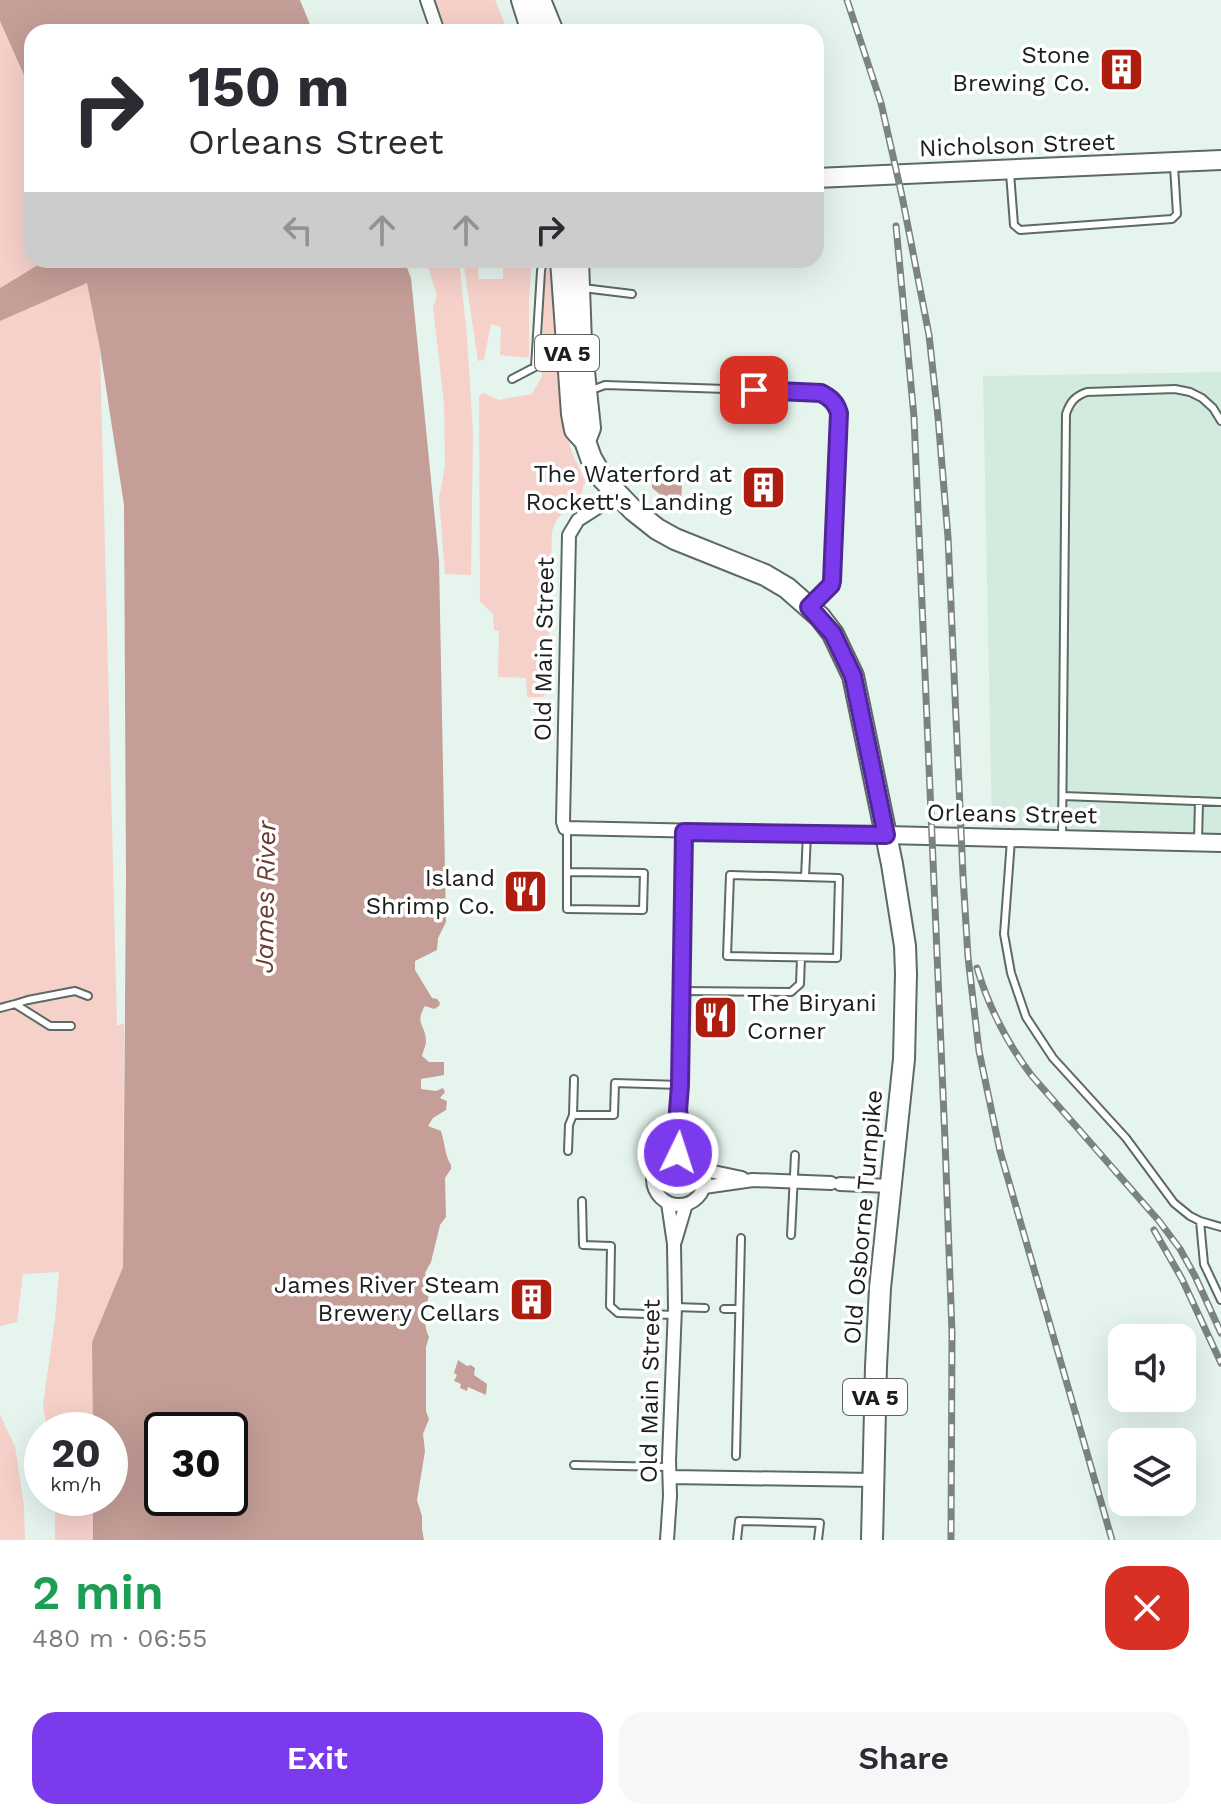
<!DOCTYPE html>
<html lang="en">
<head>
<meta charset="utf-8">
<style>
  :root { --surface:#fff; --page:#f7f7f7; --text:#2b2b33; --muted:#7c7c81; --accent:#7c3aed }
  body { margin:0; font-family:"Work Sans",sans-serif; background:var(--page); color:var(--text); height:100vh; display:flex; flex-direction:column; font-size:30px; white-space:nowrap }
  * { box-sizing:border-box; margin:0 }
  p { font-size:26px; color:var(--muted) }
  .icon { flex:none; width:44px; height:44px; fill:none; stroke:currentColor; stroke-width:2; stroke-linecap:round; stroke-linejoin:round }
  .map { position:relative; height:1540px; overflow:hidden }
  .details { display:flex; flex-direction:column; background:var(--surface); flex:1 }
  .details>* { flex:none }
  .guide { position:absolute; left:24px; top:24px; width:800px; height:244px; border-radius:24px; box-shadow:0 8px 32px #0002; background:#fff; color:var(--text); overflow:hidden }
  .controls { position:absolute; left:1108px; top:1324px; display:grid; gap:16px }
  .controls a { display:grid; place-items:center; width:88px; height:88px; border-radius:16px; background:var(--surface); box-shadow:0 8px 32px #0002; font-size:40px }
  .speed { position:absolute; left:24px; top:1412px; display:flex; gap:16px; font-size:40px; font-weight:700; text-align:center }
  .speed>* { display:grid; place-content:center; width:104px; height:104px; border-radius:50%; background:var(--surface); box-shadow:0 8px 32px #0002; line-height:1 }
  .speed small { font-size:20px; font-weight:400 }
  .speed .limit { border:4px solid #111; border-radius:12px; background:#fff; color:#111 }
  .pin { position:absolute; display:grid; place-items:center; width:68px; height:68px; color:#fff; margin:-34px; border-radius:16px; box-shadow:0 4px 12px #0006 }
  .me { position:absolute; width:88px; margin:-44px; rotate:4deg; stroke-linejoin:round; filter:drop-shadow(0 0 6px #0008) }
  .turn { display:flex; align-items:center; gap:28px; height:168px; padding:0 32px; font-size:36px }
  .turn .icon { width:104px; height:104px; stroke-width:2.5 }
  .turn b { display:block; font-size:56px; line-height:68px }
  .lanes { display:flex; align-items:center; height:76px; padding:0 32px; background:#0003; justify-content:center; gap:40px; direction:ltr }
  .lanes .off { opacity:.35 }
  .round { display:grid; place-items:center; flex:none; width:84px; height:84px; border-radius:24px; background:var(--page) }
  .summary { display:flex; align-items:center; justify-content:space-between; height:136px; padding:0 32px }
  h1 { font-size:48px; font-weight:600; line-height:60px; color:#1e9e55 }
  .primary-button { display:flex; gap:16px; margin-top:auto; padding:16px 32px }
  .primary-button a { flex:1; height:92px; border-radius:24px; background:var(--accent); color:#fff; font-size:32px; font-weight:600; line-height:92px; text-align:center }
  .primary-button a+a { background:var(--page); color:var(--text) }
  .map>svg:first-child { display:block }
  .built { fill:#d3eade }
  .green { fill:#f6d1ca }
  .water { fill:#c49e97; fill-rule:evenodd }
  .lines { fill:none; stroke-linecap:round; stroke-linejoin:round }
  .service-casing { stroke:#5d6a63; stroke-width:10 }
  .minor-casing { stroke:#5d6a63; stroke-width:16 }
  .tertiary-casing { stroke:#5d6a63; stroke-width:20 }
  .secondary-casing { stroke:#5d6a63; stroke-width:22 }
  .primary-casing { stroke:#5d6a63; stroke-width:24 }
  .service { stroke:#fff; stroke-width:6 }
  .minor { stroke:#fff; stroke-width:12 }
  .tertiary { stroke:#fff; stroke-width:16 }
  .secondary { stroke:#fff; stroke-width:18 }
  .primary { stroke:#fff; stroke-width:20 }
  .rail-casing { stroke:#79847f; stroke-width:7 }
  .rail { stroke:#fff; stroke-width:4; stroke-dasharray:12; stroke-linecap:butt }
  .route-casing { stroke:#51269a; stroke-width:20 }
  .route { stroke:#7c3aed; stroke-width:14 }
  .labels { text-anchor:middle; stroke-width:7; stroke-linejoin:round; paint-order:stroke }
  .shield { fill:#fff; stroke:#5f6261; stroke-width:2 }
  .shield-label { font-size:22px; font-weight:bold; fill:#1a1f1d }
  .poi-label { font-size:24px; fill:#1a1f1d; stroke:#fff; text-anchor:end }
  .street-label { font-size:24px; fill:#1a1f1d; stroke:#fff }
  .water-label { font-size:26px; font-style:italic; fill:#6f3a32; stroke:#fff }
</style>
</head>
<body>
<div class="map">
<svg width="1221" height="1540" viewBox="0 0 1221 1540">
  <rect width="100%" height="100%" fill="#e5f5ed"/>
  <path class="built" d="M1221 372V834L992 830 983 376Z"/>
  <path class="green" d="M0 0H2L32 79V260H46L0 288Z
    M434 0H495L508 32H445Z
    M426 260H459L467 337 473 433 471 575 445 574 439 499 445 465 444 404 433 307 437 296Z
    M463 260H477L479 279H503V260H532L529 298V358L500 355 501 327 491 324 484 360 478 361Z
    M548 264 551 271 562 417 572 453 586 483 583 486C582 501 573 503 563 513 557 518 555 524 552 531L547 692 543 697H527L526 678 498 677 499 631 494 630 493 614 480 602 479 396 483 393 499 400 532 394 542 376 543 283Z
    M87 283 100 349 117 1026 124 1023 123 1267 92 1342 94 1430H47L43 1405 55 1319 59 1272 23 1274 17 1322 0 1326V321Z
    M0 1415 15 1446 24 1506 25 1540H0Z
    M55 1498H94V1540H55Z"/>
  <path class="water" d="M0 0H300L313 32H32V93L0 21Z
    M46 260H404L411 278 439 560 446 922 438 938 437 950 415 961V970L432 998 437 999 440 1003 439 1006 434 1009 425 1006C414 1024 426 1025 426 1041 426 1046 423 1051 422 1056L429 1062H444V1075L421 1079V1089L436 1091 443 1088 445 1092 440 1098 447 1101 446 1110 433 1118 428 1126 441 1131C444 1140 446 1159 451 1165V1169L445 1178 446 1217 440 1225 431 1262 425 1273C427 1280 430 1287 429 1294 426 1309 422 1323 429 1337L426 1347V1411L429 1419 423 1434 425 1451 417 1500 422 1516V1529L424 1540H93V1498H110V1430H93L92 1342 123 1267 126 878 124 505 100 349 87 283 0 321V288ZM162 1430H230V1498H162Z
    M658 483 682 484 681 504H672L652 488V484Z
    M458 1360 467 1366 471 1365 475 1368 474 1375 487 1384 486 1395 468 1387 467 1391 460 1388 461 1384 454 1381 457 1375 454 1373Z"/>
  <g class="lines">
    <defs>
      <path id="service" d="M1010 173 1014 225 1020 230 1172 219 1177 214 1174 166
        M583 288 632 294
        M512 379 535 367 541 271 543 260
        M589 391 605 385 813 392C826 394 835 400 839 413L832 581 812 604
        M1063 796 1221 802
        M567 829V909L643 910 644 873 568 872
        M1062 839 1066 414C1070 402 1075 396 1087 392L1175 389 1190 392 1202 398 1213 408 1221 421
        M1011 840 1004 934 1011 973 1026 1017 1053 1058 1126 1138 1174 1203 1190 1216 1200 1221 1221 1227
        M1198 841 1199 801
        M805 877 839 878 837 958 727 956 730 875 805 877 807 834
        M681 991 791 992 800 984 801 958
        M15 1004 28 1000 75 991 88 996
        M0 1008 15 1004 50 1026H71
        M574 1079 573 1115H614L615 1083 680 1085
        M568 1151 569 1125 573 1115
        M582 1201 583 1245 611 1246 610 1306 618 1313 674 1315
        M1200 1221 1204 1264 1221 1300
        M791 1235 795 1155
        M675 1307 705 1308
        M724 1309H739
        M736 1456 741 1238
        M574 1465 669 1467
        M737 1540 739 1521 820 1523 818 1540"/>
      <path id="minor" d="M427 0 438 32
        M617 495 578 520 569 535 563 822 565 828 886 835
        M679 1118 687 1153
        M653 1179a26 26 0 1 1 52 0a26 26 0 1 1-52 0Z
        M670 1154 678 1111 680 1085 684 832
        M704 1170 742 1178
        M840 1184 890 1186
        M704 1187 753 1180 831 1183
        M675 1241 686 1204
        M670 1477 874 1480
        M667 1540 670 1496 669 1460 675 1307 674 1244 668 1203"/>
      <path id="tertiary" d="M886 835 1221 843"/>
      <path id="secondary" d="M816 178 1221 160"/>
      <path id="primary" d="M522 0 532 32
        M540 0 553 32
        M561 260 572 414 575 430 585 441 591 458 603 479 633 510 657 529 675 539 765 575 787 588 820 617 833 634 853 676 892 864 905 946 906 974 904 1059 880 1288 876 1366 872 1540
        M578 260 581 343 590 428 585 441"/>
    </defs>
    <use href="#service" class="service-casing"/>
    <use href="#minor" class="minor-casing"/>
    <use href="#tertiary" class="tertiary-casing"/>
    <use href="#secondary" class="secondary-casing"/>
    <use href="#primary" class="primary-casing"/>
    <use href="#service" class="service"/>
    <use href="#minor" class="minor"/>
    <use href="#tertiary" class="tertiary"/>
    <use href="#secondary" class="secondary"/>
    <use href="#primary" class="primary"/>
    <defs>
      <path id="rail" d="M847 0 881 103 902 196 929 335 938 417 948 537 963 876 968 957 979 1051 1000 1151 1112 1540
        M896 226 914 417 945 1140 952 1333 951 1540
        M977 968C989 1008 1007 1043 1032 1076L1159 1221 1180 1249 1195 1276 1221 1333
        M1154 1230 1182 1279 1221 1363"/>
    </defs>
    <use href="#rail" class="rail-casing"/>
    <use href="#rail" class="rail"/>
  </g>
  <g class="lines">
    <defs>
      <path id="route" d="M678 1153H687L678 1111 680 1085 684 832 886 835 853 676 833 634 809 607 831 585 832 581 839 413C836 403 831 398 821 393L754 390"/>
    </defs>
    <use href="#route" class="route-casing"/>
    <use href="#route" class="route"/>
  </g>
  <defs>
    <symbol id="building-square" viewBox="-11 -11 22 22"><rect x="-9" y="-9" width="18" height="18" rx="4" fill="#ad1e10" stroke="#fff"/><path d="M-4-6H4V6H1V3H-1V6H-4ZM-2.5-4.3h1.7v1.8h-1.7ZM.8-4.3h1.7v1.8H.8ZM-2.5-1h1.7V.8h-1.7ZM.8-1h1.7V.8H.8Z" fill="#fff"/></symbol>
    <symbol id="restaurant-square" viewBox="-11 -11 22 22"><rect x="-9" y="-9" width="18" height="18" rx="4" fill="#ad1e10" stroke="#fff"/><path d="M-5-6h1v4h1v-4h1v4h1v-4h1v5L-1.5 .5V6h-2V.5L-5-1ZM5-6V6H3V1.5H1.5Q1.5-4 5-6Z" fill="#fff"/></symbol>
  </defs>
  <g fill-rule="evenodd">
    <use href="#building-square" x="1096" y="44" width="51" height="51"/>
    <use href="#building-square" x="738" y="462" width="51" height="51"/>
    <use href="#restaurant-square" x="500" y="866" width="51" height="51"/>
    <use href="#restaurant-square" x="690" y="992" width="51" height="51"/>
    <use href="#building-square" x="506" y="1274" width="51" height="51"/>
  </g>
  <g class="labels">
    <g class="shield">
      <rect x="535" y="335" width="64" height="36" rx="6"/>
      <rect x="843" y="1379" width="64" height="36" rx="6"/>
    </g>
    <g class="shield-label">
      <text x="567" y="361">VA 5</text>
      <text x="875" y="1405">VA 5</text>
    </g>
    <g class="poi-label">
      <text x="1090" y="63">Stone<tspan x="1090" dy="28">Brewing Co.</tspan></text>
      <text x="732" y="482">The Waterford at<tspan x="732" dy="28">Rockett's Landing</tspan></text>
      <text x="495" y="886">Island<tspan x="495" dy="28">Shrimp Co.</tspan></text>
      <text x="747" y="1011" text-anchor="start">The Biryani<tspan x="747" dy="28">Corner</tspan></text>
      <text x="500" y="1293">James River Steam<tspan x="500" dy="28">Brewery Cellars</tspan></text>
    </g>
    <g class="street-label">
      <text transform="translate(1017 145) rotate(-2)" y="8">Nicholson Street</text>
      <text transform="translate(544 649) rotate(-89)" y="8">Old Main Street</text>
      <text transform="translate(1012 814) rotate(1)" y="8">Orleans Street</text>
      <text transform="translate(863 1217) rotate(-85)" y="8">Old Osborne Turnpike</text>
      <text transform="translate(650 1391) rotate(-89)" y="8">Old Main Street</text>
    </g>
    <g class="water-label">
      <text transform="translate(265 897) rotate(-89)" y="9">James River</text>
    </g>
  </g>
</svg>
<div class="controls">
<a><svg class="icon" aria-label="sound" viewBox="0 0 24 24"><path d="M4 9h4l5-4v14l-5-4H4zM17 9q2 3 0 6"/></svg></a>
<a><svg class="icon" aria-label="layers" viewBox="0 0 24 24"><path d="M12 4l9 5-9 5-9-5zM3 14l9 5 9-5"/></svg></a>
</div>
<div class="speed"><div>20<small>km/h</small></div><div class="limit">30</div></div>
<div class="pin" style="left:754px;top:390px;background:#d93025"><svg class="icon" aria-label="arrive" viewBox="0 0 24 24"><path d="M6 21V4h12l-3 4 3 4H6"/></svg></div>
<svg class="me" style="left:678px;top:1153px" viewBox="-20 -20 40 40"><circle r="17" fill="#7c3aed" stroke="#fff" stroke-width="3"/><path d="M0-11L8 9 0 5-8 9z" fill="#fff"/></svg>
<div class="guide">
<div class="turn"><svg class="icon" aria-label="right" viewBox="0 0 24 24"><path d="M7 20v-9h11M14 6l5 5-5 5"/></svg><div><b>150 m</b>Orleans Street</div></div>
<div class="lanes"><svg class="icon off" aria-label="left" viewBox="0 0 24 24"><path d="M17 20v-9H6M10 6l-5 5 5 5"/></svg><svg class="icon off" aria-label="ahead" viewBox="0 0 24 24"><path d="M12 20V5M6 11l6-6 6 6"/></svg><svg class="icon off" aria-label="ahead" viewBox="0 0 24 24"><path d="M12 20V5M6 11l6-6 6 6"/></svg><svg class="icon" aria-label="right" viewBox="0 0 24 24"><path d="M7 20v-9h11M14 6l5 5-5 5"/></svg></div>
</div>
</div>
<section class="details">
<div class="summary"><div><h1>2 min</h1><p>480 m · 06:55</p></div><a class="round" style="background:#d93025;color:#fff"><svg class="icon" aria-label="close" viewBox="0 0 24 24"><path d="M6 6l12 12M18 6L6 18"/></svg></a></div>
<div class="primary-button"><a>Exit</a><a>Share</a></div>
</section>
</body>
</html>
